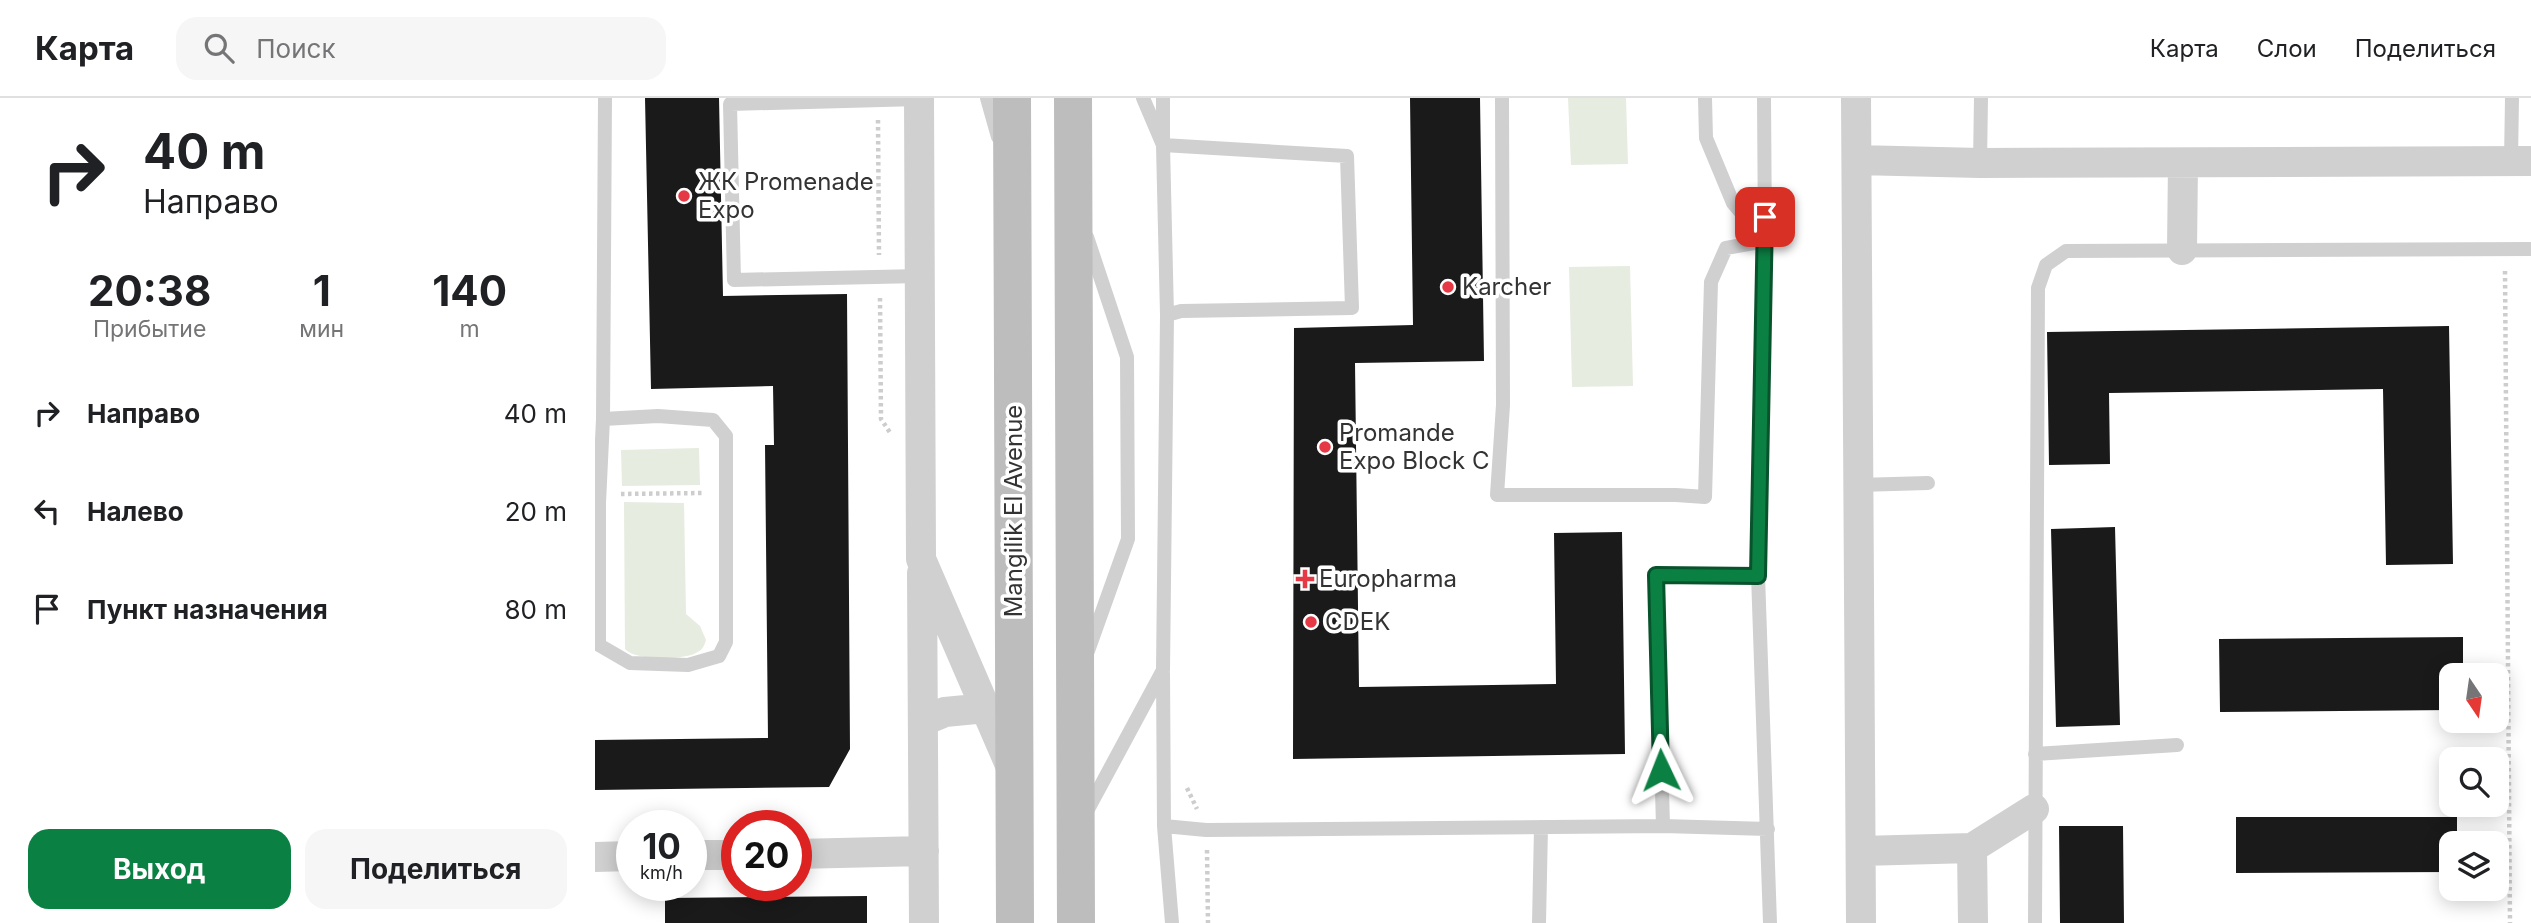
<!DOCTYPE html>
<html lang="ru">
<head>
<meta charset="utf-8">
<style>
  :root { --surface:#fff; --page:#f6f6f6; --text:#202124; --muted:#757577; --line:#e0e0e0; --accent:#0b8043 }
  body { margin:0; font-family:Inter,sans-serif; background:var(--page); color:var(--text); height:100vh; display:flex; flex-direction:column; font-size:26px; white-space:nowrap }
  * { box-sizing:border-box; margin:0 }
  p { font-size:23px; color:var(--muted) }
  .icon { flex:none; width:38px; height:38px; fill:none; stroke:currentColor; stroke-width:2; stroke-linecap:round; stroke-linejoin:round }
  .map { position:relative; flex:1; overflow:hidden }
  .drawer { display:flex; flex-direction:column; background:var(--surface); width:595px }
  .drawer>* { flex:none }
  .hud { background:#fff; color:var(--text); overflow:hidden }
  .needle { width:46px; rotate:167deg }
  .buttons { position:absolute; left:1844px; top:565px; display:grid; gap:14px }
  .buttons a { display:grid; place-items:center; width:70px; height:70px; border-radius:14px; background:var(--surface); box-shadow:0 4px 18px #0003; font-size:35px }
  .speed { position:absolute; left:21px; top:712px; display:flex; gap:14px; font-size:35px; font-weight:700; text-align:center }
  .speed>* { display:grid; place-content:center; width:91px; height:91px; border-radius:50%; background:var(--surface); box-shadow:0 4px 18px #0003; line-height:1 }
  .speed small { font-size:18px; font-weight:400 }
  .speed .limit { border:10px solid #d22; background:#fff; color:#111 }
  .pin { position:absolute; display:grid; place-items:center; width:60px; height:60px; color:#fff; margin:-30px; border-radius:14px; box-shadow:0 4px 10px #0006 }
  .me { position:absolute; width:77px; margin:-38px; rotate:358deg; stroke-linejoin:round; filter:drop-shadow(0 0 5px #0008) }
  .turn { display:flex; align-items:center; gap:24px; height:147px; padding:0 28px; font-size:32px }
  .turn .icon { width:91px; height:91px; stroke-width:2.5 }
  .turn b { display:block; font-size:49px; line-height:60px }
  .eta { display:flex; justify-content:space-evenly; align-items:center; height:119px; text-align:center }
  .eta b { font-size:42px; font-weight:700; line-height:49px }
  .primary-button { display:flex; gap:14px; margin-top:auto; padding:14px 28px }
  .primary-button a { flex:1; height:80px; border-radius:21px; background:var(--accent); color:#fff; font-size:28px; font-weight:700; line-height:80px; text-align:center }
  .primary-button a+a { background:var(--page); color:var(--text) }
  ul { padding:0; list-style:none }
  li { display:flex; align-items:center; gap:21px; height:98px; padding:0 28px }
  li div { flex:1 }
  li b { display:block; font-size:26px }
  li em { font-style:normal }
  header { display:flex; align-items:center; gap:42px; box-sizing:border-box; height:98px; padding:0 35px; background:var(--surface); border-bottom:2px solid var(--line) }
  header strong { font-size:33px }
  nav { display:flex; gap:38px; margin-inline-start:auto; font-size:24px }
  .search { width:490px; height:63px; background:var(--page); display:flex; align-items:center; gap:18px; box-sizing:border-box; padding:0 24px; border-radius:21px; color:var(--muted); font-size:26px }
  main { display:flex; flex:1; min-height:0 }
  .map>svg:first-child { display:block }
  .green { fill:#e6ecdf }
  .building { fill:#1a1a1a }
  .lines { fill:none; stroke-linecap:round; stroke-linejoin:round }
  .path { stroke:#cdcdcd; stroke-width:4.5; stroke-dasharray:3.5 3.5; stroke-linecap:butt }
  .service { stroke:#d0d0d0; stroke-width:14 }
  .minor { stroke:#d0d0d0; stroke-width:30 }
  .secondary { stroke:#bdbdbd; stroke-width:38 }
  .route-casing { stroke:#07532c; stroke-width:18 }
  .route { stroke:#0b8043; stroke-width:12 }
  .poi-dot { fill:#e63946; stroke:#fff; stroke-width:2.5 }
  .labels { text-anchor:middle; stroke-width:7; stroke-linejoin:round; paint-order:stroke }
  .poi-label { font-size:24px; fill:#333; stroke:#fff; text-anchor:start }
  .street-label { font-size:24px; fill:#333; stroke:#fff }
</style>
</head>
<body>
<header>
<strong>Карта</strong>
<div class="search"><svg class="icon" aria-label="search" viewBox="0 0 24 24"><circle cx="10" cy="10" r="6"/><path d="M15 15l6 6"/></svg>Поиск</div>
<nav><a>Карта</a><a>Слои</a><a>Поделиться</a></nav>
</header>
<main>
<section class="drawer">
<div class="hud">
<div class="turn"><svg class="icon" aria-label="right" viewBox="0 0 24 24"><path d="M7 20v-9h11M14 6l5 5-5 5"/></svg><div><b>40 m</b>Направо</div></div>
</div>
<div class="eta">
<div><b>20:38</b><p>Прибытие</p></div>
<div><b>1</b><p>мин</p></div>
<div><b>140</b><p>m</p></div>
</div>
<ul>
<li><svg class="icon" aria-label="right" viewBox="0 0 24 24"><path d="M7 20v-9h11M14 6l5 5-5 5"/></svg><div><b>Направо</b></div><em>40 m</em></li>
<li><svg class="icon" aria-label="left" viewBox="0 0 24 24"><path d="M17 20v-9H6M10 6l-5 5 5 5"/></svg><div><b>Налево</b></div><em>20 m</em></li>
<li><svg class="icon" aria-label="arrive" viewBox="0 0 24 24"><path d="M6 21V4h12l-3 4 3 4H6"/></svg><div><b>Пункт назначения</b></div><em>80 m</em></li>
</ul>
<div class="primary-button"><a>Выход</a><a>Поделиться</a></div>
</section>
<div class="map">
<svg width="1936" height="825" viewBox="0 0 1936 825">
  <rect width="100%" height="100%" fill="#fff"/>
  <path class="green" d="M973 0H1031L1033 66 976 67Z
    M1035 168 1038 288 977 289 974 169Z
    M104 350 105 387 27 388 26 352Z
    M29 404 89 405 91 516 105 528 111 542C109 549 107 552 101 555 88 562 40 563 30 551Z"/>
  <path class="building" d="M50 0H124L128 198 252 196 255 651 234 689 0 692V642L173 640 170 347H179L178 288 56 291Z
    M815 0H885L889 263 760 265 764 589 961 586 959 435 1027 434 1030 656 698 661 699 230 818 227Z
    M1854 228 1858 466 1791 467 1788 291 1514 295 1515 366 1454 367 1452 234Z
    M1520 429 1525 627 1461 629 1456 431Z
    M1868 539V578H1857V612L1625 614 1624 541Z
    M1641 719H1862V746H1857V774L1641 775Z
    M1464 728H1528L1529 825H1465Z
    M272 798V825H70V800Z"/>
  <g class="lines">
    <path class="path" d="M283 22 284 157
      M1910 173 1915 825
      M285 200 286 321 296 336
      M26 396 109 395
      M592 690 602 711
      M612 752 613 825"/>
    <path class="service" d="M392 0 403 39
      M568 0V47L752 58 757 210 586 213 572 217
      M907 0 908 307 902 397H1081L1110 399 1116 184 1131 150 1170 143 1138 105 1111 40 1110 0
      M324 1 135 6 139 182 325 178
      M1916 63 1917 0
      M1385 65 1386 0
      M492 139 532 259 533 441 493 553
      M1263 387 1333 385
      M4 405 8 321
      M0 406 4 405V547L35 565 93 567 124 558 131 544V338L118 322 63 318 8 321 10 0
      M1163 477 1170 143 1169 0
      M568 575 569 728 577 825
      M1440 656 1582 647
      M491 715 568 572 572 217 568 47 548 0
      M569 728 611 732 1068 728 1061 477H1163L1175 825
      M1068 728 1173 731
      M944 825 946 729
      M1440 825 1443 190 1451 167 1471 153 1936 151"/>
    <path class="minor" d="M324 0 326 461 415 667
      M1261 0 1266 825
      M1262 62 1385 65 1936 63
      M1587 152 1588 65
      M327 475 329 825
      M328 623 350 614 391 610
      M1377 750 1439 711
      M1266 753 1377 750 1378 825
      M201 756 329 753
      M96 757H142
      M0 759 37 758"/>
    <path class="secondary" d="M417 0 420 825
      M478 0 481 825"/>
  </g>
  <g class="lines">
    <defs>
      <path id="route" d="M1066 672 1061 477 1163 478 1170 119"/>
    </defs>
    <use href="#route" class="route-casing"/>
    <use href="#route" class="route"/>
  </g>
  <g class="poi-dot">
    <circle cx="89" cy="98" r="7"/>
    <circle cx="853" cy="189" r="7"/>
    <circle cx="730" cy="349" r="7"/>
    <path d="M706.5 470.5h7v7h7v7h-7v7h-7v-7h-7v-7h7z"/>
    <circle cx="716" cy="524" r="7"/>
  </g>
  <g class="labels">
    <g class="poi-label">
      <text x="103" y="92">ЖК Promenade<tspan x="103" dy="28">Expo</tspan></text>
      <text x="867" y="197">Karcher</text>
      <text x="744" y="343">Promande<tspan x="744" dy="28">Expo Block C</tspan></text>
      <text x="724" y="489">Europharma</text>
      <text x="730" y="532">CDEK</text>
    </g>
    <g class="street-label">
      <text transform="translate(419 413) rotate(-90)" y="8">Mangilik El Avenue</text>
    </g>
  </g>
</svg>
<div class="buttons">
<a><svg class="needle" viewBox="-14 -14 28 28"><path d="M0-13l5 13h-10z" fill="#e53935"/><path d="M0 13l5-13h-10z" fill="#757577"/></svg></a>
<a><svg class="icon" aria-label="search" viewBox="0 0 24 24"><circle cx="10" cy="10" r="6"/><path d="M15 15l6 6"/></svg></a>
<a><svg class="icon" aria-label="layers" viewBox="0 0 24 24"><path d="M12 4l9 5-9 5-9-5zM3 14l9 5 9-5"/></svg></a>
</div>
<div class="speed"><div>10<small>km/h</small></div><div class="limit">20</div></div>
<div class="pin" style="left:1170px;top:119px;background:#d93025"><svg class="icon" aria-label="arrive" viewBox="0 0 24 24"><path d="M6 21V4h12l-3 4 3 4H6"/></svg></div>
<svg class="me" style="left:1066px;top:672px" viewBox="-20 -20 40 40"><path d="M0-17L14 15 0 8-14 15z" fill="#0b8043" stroke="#fff" stroke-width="4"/></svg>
</div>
</main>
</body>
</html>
